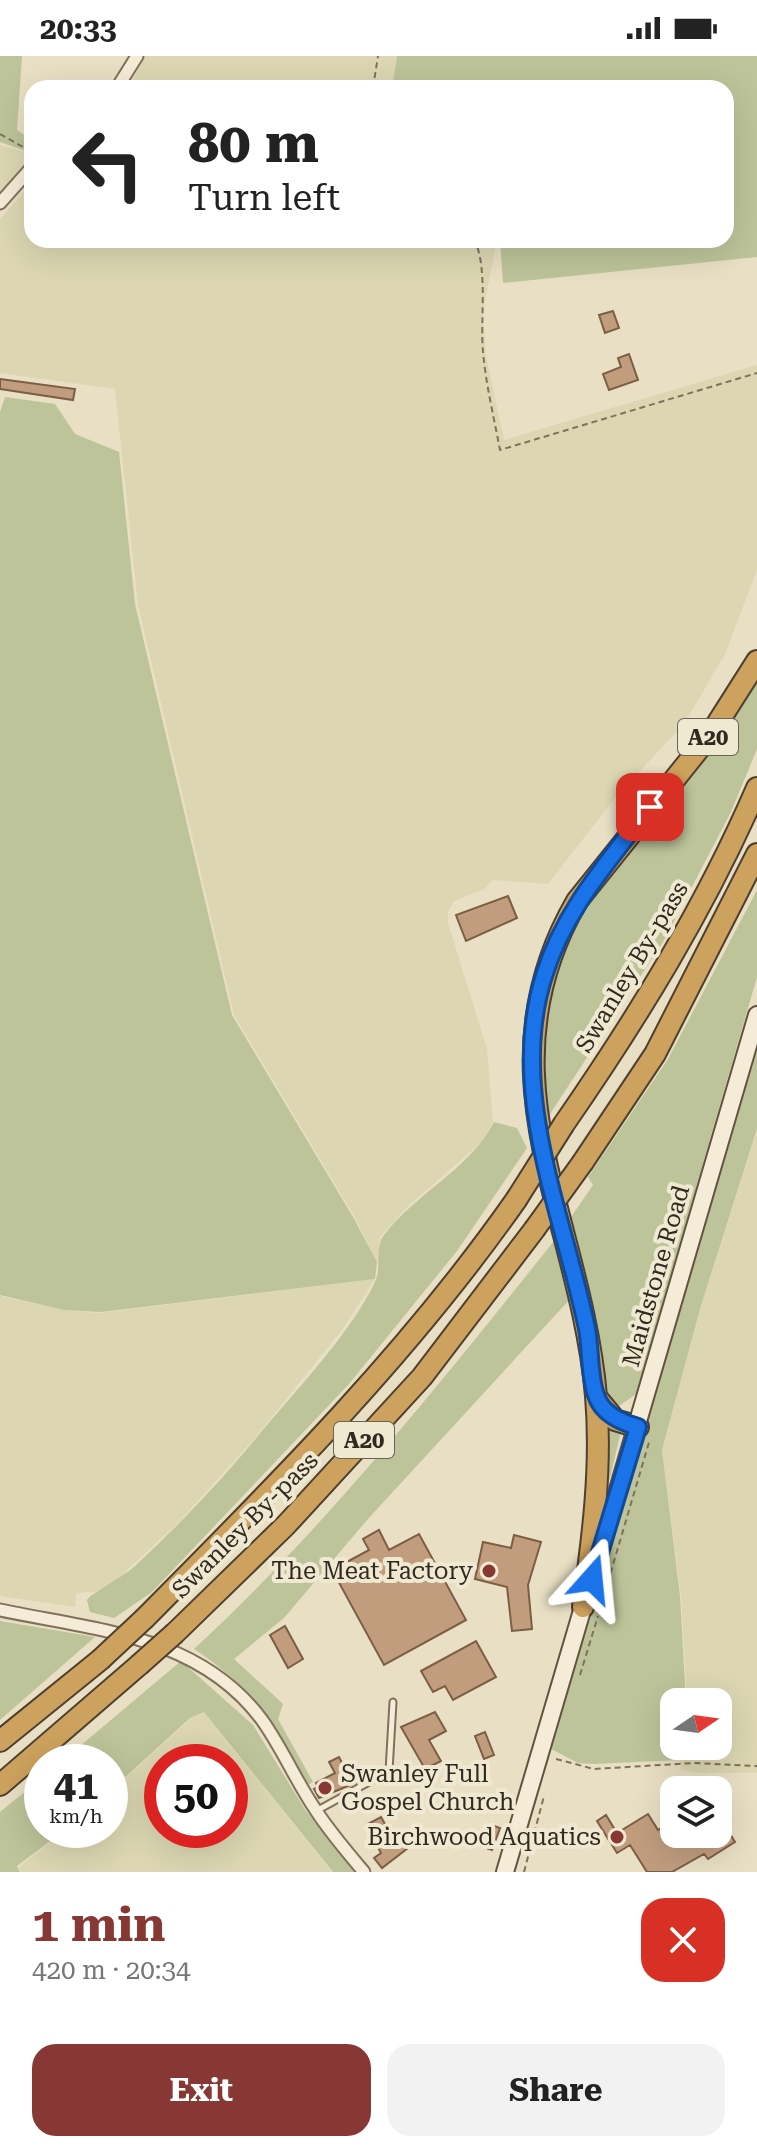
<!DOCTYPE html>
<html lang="en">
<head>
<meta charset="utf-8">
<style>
  :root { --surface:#fff; --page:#f2f2f2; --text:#222; --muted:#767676; --accent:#873734 }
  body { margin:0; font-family:"Roboto Serif",serif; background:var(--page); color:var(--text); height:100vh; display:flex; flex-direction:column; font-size:30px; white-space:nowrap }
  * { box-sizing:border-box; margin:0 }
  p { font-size:26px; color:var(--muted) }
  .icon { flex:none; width:44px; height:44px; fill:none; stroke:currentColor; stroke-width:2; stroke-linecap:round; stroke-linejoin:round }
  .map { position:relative; height:1816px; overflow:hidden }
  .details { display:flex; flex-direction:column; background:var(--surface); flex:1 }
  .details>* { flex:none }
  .banner { position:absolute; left:24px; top:24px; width:710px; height:168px; border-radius:24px; box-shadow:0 8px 32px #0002; background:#fff; color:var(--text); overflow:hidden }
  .needle { width:52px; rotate:77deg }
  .controls { position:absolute; left:660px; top:1632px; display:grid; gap:16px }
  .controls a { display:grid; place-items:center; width:72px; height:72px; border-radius:16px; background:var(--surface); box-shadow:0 8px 32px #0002; font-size:40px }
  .speed { position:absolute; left:24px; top:1688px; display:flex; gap:16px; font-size:40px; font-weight:700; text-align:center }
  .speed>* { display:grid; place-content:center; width:104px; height:104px; border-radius:50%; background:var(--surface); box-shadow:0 8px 32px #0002; line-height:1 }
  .speed small { font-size:20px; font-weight:400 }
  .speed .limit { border:12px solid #d22; background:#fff; color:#111 }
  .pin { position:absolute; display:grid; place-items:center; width:68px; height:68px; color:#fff; margin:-34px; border-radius:16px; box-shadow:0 4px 12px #0006 }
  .me { position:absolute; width:88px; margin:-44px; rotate:18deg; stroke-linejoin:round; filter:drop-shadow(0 0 6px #0008) }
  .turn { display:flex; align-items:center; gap:28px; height:168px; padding:0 32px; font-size:36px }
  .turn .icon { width:104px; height:104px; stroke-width:2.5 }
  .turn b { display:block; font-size:56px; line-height:68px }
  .round { display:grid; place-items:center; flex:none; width:84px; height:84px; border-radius:24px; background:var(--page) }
  .overview { display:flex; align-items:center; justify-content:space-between; height:136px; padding:0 32px }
  h1 { font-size:48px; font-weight:700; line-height:60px; color:var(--accent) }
  .button { display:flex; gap:16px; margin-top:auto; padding:16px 32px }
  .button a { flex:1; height:92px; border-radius:24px; background:var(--accent); color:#fff; font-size:32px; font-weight:700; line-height:92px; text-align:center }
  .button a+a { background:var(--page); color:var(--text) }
  .status { display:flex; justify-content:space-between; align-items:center; height:56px; padding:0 40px; background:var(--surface); direction:ltr }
  .status svg { height:22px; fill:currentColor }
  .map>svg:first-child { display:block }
  .farmland { fill:#dcd7b2; fill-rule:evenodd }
  .green { fill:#bdc499 }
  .building { fill:#c19d7e; stroke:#7c5e45; stroke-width:2 }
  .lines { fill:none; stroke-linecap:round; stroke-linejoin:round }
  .lane-casing { stroke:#80715c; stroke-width:9 }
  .street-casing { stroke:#80715c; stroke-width:15 }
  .secondary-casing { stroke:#625240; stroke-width:20 }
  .highway-casing { stroke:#4e4030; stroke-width:24 }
  .path { stroke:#80715c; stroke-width:2; stroke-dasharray:6 4; stroke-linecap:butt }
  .lane { stroke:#f4ecd6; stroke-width:5 }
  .street { stroke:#f4ecd6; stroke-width:11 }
  .secondary { stroke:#f4ecd6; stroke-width:16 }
  .highway { stroke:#cda25e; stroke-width:20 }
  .highway-bridge-casing { stroke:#4e4030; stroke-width:24; stroke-linecap:butt }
  .highway-bridge { stroke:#cda25e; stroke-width:20 }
  .route-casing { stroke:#114b97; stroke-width:20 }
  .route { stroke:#1a73e8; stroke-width:14 }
  .poi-dot { fill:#873734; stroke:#f0e9d2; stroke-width:3 }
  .labels { text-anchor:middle; stroke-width:8; stroke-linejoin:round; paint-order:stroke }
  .shield { fill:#f0e9d2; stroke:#6b6355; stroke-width:2 }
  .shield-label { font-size:22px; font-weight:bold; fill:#32291f }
  .street-label { font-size:24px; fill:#32291f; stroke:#f0e9d2 }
  .poi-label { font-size:24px; fill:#32291f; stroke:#f0e9d2; text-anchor:end }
</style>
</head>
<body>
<div class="status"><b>20:33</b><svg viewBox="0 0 49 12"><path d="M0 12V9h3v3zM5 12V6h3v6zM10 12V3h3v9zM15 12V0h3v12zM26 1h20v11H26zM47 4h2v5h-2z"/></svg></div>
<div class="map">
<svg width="757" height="1816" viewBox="0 0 757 1816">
  <rect width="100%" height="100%" fill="#e8dfc4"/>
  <path class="farmland" d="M145 0H397L392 32H129Z
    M0 89 32 98V109L0 145Z
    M32 127V184H497L483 255 486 300 504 384 757 309V514L725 598 684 668 618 738 548 828 493 824 484 833 454 845 448 856V867L487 993 493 1066 485 1083 406 1152 380 1181 377 1206 354 1160 234 959 138 549 115 333 0 317V163Z
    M757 1075V1717H700L681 1714 680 1705 690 1696V1690H718V1646H687L681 1541 662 1394 700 1254Z
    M375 1223 342 1274 254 1383 179 1466 112 1528 101 1535 76 1537 75 1551 0 1540V1240L64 1254 99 1257Z
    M204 1656 332 1816H22L19 1811 66 1774H110V1736L191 1662ZM230 1706V1774H162V1706Z"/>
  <path class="green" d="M0 0H22L17 74 32 84V97L0 86Z
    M397 0H757V201L503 227 500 184H726V32H392Z
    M5 341 55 348 75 378 119 396 135 548 232 959 353 1161 377 1206 375 1223 101 1256 64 1254 0 1239V356Z
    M757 615V693L731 756 663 886 546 1064 542 984 553 922 576 864Z
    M757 834V921L636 1338 619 1350 606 1340 569 1164 593 1129 588 1121 668 1003Z
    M757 994V1073L700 1253 662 1394 680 1540 686 1646H674V1690H689V1696L681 1704 594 1708 578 1707 551 1693Z
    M494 1066 517 1072 527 1092 457 1195 349 1328 152 1536 114 1562 90 1556 87 1544C89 1539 124 1520 135 1510 178 1470 219 1427 257 1381 295 1335 349 1280 375 1226 382 1212 374 1191 384 1179 415 1138 471 1112 494 1066Z
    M558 1180 572 1241 367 1464 284 1562 234 1603 283 1648 278 1663 313 1726 308 1729C276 1673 250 1629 194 1593 328 1469 444 1323 558 1180Z
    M599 1366 622 1371 604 1447Z
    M0 1565 95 1581 0 1664Z
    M181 1605 253 1669 306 1755 356 1816H333L204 1656 190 1662 110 1735V1706H61Z
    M42 1722V1774H65L17 1810 20 1816H0V1756Z"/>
  <path class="building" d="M613 255 619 272 605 277 599 259Z
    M629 298 638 324 609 334 603 318 621 311 618 302Z
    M0 323 75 333 73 344 0 333Z
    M508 840 517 862 466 885 456 859Z
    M379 1474 389 1494 419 1478 466 1564 384 1609 337 1523 350 1516 345 1507 369 1494 363 1483Z
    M514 1479 541 1486 528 1529 532 1573 512 1575 507 1531 475 1523 483 1486 511 1492Z
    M285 1570 303 1603 288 1612 270 1579Z
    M476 1585 496 1621 453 1644 445 1630 433 1636 421 1615Z
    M435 1656 446 1675 429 1684 441 1705 425 1713 401 1671Z
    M485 1676 494 1699 484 1703 475 1680Z
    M339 1701 348 1719 353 1716 358 1726 319 1742 314 1733 318 1731 316 1727 335 1717 329 1706Z
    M648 1758 658 1774 674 1764V1778H718V1758L735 1786 708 1803 704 1798 672 1816H647L630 1789 617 1797 597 1765 606 1759 617 1777Z
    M381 1761 395 1786 400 1782 408 1792 382 1812 374 1802 381 1797 366 1769Z
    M489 1768 500 1772 492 1794 480 1790Z"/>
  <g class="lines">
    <defs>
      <path id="lane" d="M318 1754 389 1715 393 1646"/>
      <path id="street" d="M117 32 137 0
        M0 147 32 111
        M0 1554C95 1574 199 1579 262 1664 282 1692 296 1725 315 1753 329 1775 347 1796 364 1816"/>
      <path id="secondary" d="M593 1519 757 959
        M505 1816 586 1541"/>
      <path id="highway" d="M564 1068C638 961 705 852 757 732
        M583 1106 655 998 757 798
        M596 1341 615 1364 638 1371
        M583 1551C593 1481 602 1410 596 1340 581 1163 476 1019 577 845L710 679 757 605
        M145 1562C276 1430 409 1297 516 1144
        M175 1577 286 1469 422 1321 534 1174
        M0 1685 100 1604
        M0 1729 139 1609"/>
    </defs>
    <use href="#lane" class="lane-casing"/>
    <use href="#street" class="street-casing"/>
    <use href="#secondary" class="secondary-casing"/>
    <use href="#highway" class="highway-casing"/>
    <path class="path" d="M373 32 378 0
      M0 78 32 96
      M462 184 475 185C488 214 480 263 483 296 486 329 494 362 500 394L757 317
      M602 1546 650 1383
      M580 1619 598 1560
      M556 1703 594 1713 694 1707 757 1710
      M524 1816 544 1740"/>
    <use href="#lane" class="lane"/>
    <use href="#street" class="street"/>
    <use href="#secondary" class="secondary"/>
    <use href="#highway" class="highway"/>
    <defs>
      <path id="highway-bridge" d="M516 1144 564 1068
        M534 1174 583 1106
        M100 1604 145 1562
        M139 1609 175 1577"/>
    </defs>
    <use href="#highway-bridge" class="highway-bridge-casing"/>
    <use href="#highway-bridge" class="highway-bridge"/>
  </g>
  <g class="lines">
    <defs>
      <path id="route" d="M592 1523 638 1371C621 1366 602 1358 596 1339 589 1319 591 1294 587 1273 564 1160 507 1036 544 920 564 854 609 805 650 751"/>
    </defs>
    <use href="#route" class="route-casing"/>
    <use href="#route" class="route"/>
  </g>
  <g class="poi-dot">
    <circle cx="489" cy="1515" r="8"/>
    <circle cx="325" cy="1732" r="8"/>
    <circle cx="617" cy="1781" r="8"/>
  </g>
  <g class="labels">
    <g class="shield">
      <rect x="678" y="663" width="60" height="36" rx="6"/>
      <rect x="334" y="1366" width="60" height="36" rx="6"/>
    </g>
    <g class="shield-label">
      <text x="708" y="689">A20</text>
      <text x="364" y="1392">A20</text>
    </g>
    <g class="street-label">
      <text transform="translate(632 911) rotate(-59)" y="8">Swanley By-pass</text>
      <text transform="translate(656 1220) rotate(-74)" y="8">Maidstone Road</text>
      <text transform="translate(245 1469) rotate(-45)" y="8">Swanley By-pass</text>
    </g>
    <g class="poi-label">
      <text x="473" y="1523">The Meat Factory</text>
      <text x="341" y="1726" text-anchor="start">Swanley Full<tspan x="341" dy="28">Gospel Church</tspan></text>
      <text x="601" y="1789">Birchwood Aquatics</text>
    </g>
  </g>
</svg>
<div class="controls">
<a><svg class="needle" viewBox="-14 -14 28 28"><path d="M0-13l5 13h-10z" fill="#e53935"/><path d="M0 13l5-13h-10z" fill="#767676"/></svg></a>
<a><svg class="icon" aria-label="layers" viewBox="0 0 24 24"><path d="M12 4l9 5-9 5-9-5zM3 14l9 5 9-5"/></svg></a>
</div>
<div class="speed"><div>41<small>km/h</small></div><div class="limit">50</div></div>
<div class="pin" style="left:650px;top:751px;background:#d93025"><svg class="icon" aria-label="arrive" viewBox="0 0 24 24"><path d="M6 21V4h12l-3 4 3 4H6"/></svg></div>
<svg class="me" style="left:592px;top:1523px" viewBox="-20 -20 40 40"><path d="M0-17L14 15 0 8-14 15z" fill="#1a73e8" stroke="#fff" stroke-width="4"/></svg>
<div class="banner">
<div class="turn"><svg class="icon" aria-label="left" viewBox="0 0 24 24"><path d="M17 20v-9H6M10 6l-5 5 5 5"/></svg><div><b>80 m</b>Turn left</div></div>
</div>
</div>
<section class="details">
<div class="overview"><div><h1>1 min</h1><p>420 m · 20:34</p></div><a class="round" style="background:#d93025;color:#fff"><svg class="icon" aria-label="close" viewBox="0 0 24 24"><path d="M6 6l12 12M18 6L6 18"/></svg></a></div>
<div class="button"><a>Exit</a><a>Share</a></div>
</section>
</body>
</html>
